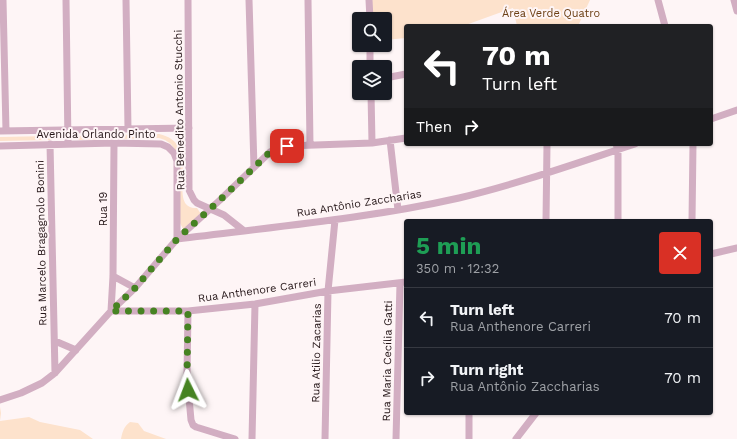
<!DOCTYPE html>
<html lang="en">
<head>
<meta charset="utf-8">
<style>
  :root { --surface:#171b24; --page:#20242c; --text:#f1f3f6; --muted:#9ea1a6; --line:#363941 }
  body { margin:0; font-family:"Work Sans",sans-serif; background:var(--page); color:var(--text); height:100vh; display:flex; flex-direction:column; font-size:15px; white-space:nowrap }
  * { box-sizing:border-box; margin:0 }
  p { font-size:13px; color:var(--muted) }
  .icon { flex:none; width:22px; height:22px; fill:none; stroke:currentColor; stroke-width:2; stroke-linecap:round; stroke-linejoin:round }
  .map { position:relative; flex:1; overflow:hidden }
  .side { position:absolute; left:404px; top:219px; width:309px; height:196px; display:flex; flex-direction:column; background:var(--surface); border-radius:4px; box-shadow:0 1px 3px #0004 }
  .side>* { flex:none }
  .guide { position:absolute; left:404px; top:24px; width:309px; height:122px; border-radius:4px; box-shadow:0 1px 3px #0004; background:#202124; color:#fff; overflow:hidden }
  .controls { position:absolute; left:352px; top:12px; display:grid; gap:8px }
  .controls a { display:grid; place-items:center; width:40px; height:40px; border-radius:4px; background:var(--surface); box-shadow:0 1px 3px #0004; font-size:20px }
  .pin { position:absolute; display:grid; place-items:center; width:34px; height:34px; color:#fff; margin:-17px; border-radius:8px; box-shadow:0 2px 6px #0006 }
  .me { position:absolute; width:44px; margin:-22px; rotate:357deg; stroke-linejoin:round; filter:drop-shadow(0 0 3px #0008) }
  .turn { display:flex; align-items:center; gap:14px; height:84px; padding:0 12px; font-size:18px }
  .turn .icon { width:52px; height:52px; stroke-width:2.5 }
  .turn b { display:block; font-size:28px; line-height:34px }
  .then { display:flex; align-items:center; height:38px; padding:0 12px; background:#0003; gap:8px; font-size:15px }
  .round { display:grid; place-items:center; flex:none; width:42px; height:42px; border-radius:4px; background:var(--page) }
  .overview { display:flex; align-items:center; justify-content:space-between; height:68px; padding:0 12px }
  h1 { font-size:24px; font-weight:700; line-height:30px; color:#1e9e55 }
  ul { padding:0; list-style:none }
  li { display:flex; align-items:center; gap:12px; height:60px; padding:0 12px; border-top:1px solid var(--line) }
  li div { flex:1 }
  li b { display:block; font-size:15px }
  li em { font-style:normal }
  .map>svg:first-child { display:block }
  .green { fill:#fde2cc }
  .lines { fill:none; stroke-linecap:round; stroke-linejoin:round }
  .street { stroke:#d2aec2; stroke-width:7 }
  .route { stroke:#468322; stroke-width:7; stroke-dasharray:0 12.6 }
  .labels { text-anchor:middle; stroke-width:4; stroke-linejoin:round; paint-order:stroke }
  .park-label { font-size:11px; fill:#6c4016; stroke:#fef5f6 }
  .street-label { font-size:11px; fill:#251618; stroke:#fef5f6 }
</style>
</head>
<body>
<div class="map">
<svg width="737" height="439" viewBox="0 0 737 439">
  <rect width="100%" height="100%" fill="#fef5f6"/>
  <path class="green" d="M372 0H590L578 26H517L513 8 463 26H406V38L385 40V19H372Z
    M159 134C206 144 163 209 197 208L201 214 184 231 180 223 178 154 171 144 165 140 159 138 74 140 73 137 74 136Z
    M51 136 52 139 50 140 0 141V137Z
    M0 407 1 413 0 421 29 417 40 422 80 430 93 439H0Z
    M130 422 138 423 144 431 166 439H121C122 433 124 426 130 422Z"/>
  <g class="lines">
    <path class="street" d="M3 0 6 131
      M66 0 68 144
      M126 0 128 129
      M188 0 189 190 194 200 197 203 224 215 243 230
      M249 0 254 167
      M308 0 310 145
      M369 0 370 19
      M658 0 665 26
      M734 0 737 11
      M370 45V67
      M385 78 406 74
      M371 93 372 143
      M711 119 737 110
      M0 131 189 128
      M390 140 398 210
      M50 144 55 373
      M616 144 618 150V221
      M0 146 114 143 161 144 168 147 174 153 177 161V239
      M546 221 547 144
      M692 221 693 144
      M177 239C271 227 366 219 459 198 518 184 577 163 635 144
      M711 254 737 248
      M113 276 135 288
      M111 311H188L255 304 328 291 406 282
      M111 311 113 276 114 143
      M188 311 187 375 191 420 193 425 196 427 235 439
      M55 341 76 350
      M0 400 21 393 42 383 55 373 111 311 135 288 177 239 220 200 270 152 279 148 287 146 372 143 406 138
      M252 439 255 304
      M325 439 328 291 335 220
      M396 439 400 283
      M469 439V413
      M516 439 536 413"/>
  </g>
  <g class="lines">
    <path class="route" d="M188 390 187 375 188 311H111L135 288 177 239 220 200 270 152 279 148 287 146"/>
  </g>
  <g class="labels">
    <g class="park-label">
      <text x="551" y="17">Área Verde Quatro</text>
    </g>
    <g class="street-label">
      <text transform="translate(179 110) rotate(-91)" y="4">Rua Benedito Antonio Stucchi</text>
      <text x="96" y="138">Avenida Orlando Pinto</text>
      <text transform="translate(359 203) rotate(-9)" y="4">Rua Antônio Zaccharias</text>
      <text transform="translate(103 209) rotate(-90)" y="4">Rua 19</text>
      <text transform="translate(41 243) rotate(-91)" y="4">Rua Marcelo Bragagnolo Bonini</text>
      <text transform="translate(257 290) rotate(-8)" y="4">Rua Anthenore Carreri</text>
      <text transform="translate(316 353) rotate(-89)" y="4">Rua Atilio Zacarias</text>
      <text transform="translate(387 361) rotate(-89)" y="4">Rua Maria Cecília Gatti</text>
    </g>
  </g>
</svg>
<div class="controls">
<a><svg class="icon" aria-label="search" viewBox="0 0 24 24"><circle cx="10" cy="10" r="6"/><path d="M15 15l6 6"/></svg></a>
<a><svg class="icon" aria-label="layers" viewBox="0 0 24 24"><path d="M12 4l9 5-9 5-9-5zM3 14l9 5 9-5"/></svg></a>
</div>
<div class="pin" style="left:287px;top:146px;background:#d93025"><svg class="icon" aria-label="arrive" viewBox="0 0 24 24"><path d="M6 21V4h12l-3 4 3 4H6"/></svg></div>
<svg class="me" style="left:188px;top:390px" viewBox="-20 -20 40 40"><path d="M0-17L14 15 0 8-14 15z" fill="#468322" stroke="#fff" stroke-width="4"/></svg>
<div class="guide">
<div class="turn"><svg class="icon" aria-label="left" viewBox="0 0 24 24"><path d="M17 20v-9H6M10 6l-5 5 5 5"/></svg><div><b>70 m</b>Turn left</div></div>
<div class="then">Then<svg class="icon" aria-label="right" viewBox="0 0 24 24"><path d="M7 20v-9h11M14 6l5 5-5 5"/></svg></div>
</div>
<section class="side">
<div class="overview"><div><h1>5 min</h1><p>350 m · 12:32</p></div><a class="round" style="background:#d93025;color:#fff"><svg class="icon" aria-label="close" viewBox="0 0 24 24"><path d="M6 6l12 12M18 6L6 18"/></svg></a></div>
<ul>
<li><svg class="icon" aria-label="left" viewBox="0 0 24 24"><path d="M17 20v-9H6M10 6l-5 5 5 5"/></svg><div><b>Turn left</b><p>Rua Anthenore Carreri</p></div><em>70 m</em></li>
<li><svg class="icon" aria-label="right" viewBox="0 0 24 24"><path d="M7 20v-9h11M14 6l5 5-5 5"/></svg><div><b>Turn right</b><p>Rua Antônio Zaccharias</p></div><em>70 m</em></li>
</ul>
</section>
</div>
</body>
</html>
